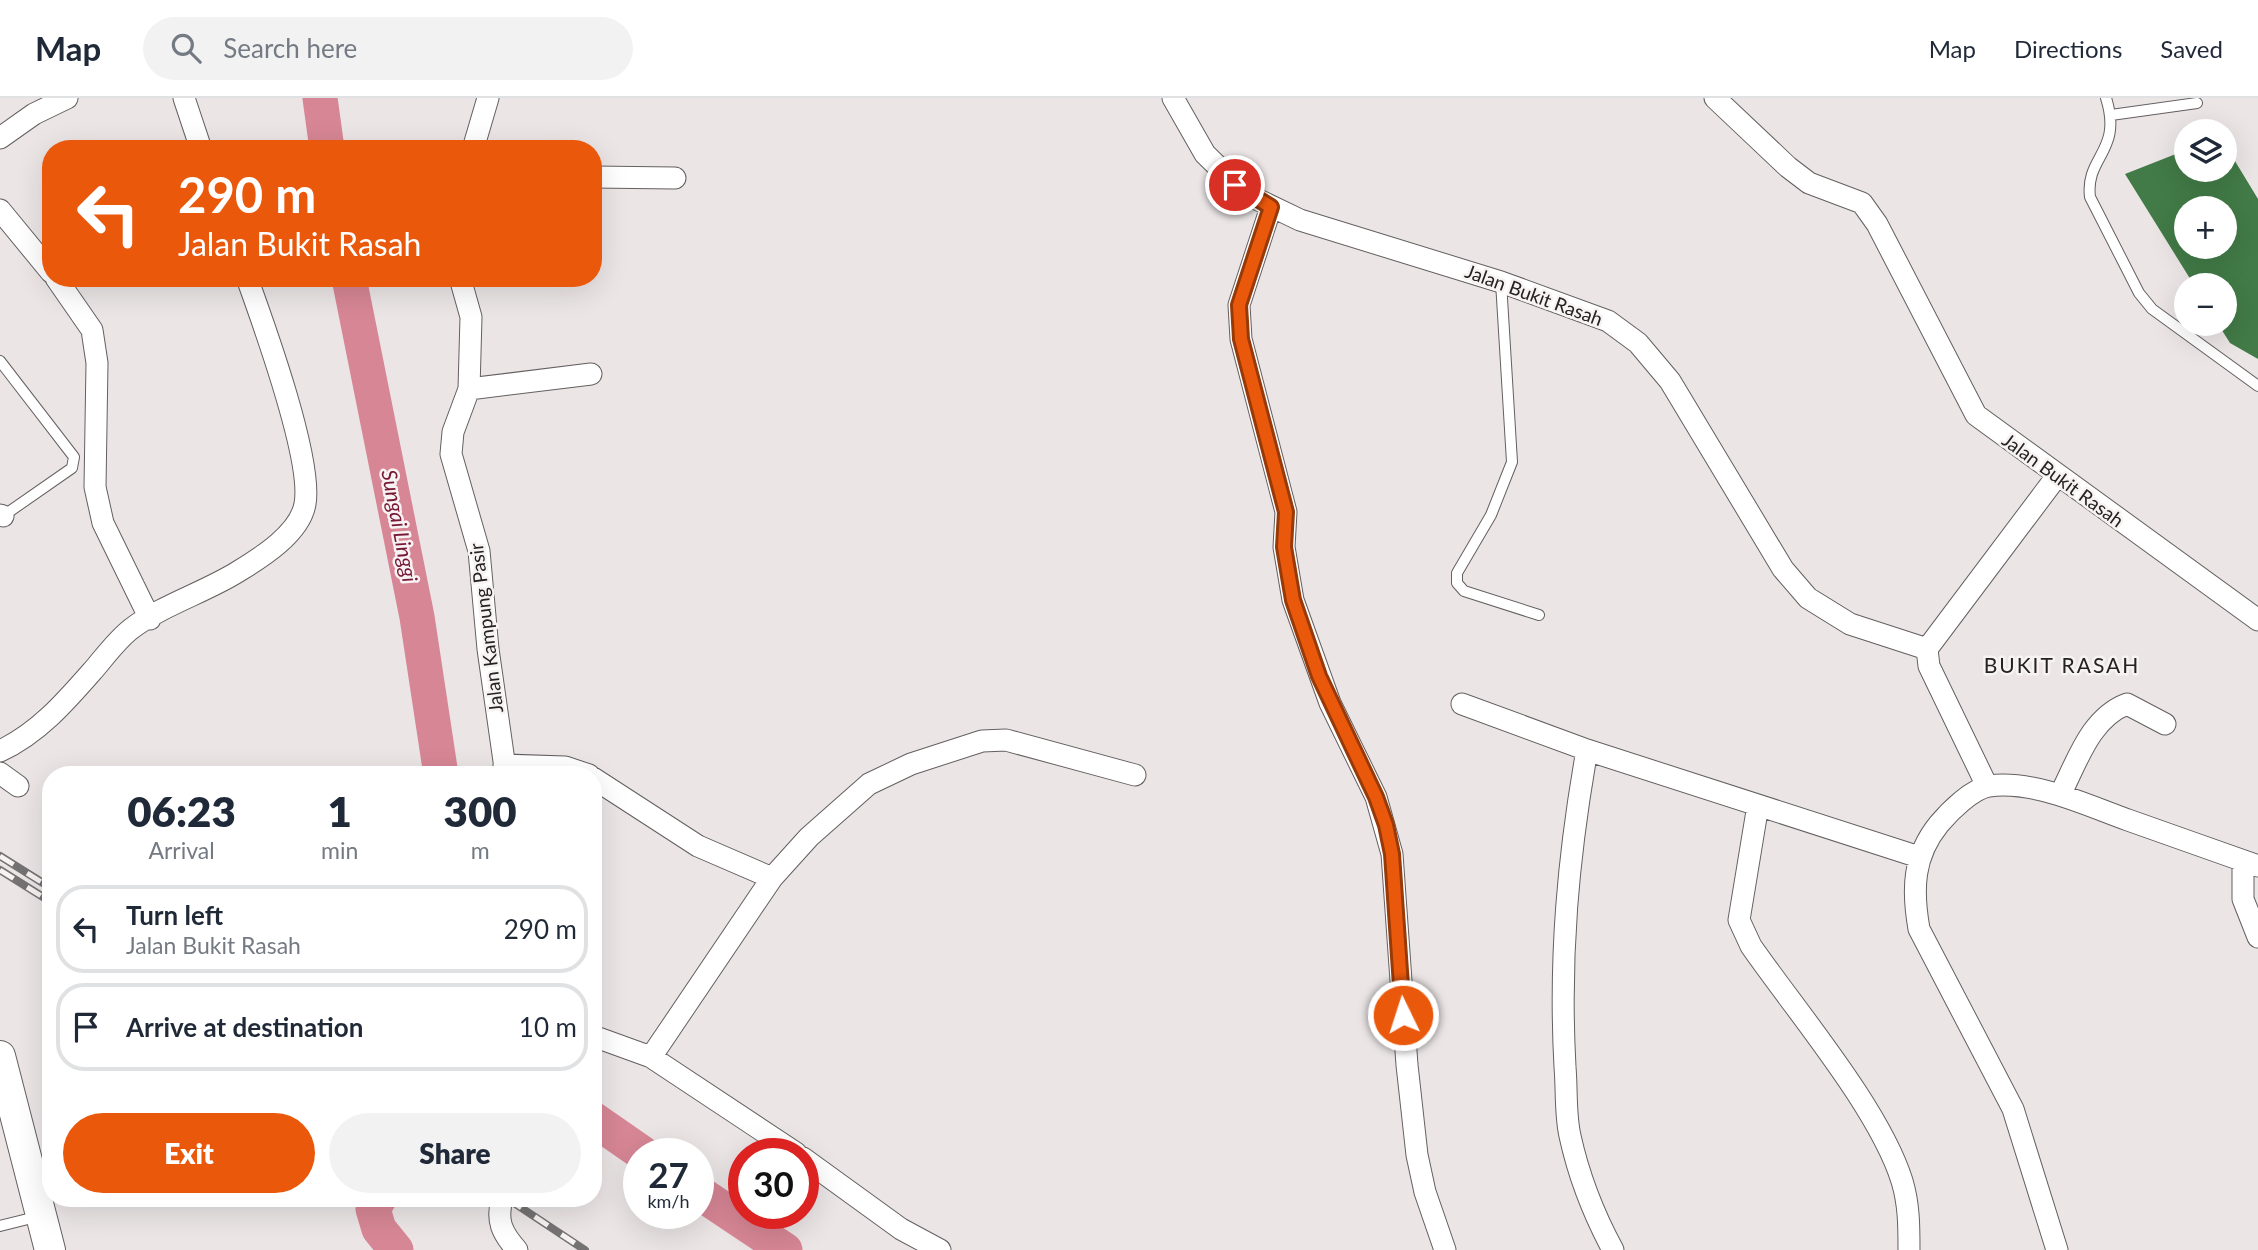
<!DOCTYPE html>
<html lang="en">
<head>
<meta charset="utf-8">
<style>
  :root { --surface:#fff; --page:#f2f2f3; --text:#1f2937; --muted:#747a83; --line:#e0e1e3; --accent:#ea580c }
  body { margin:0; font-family:Lato,sans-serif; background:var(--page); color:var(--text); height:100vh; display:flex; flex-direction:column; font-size:26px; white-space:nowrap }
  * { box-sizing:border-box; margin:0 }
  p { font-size:23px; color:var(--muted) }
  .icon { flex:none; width:38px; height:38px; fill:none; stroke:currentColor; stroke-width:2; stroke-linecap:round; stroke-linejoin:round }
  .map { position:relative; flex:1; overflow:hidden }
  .sheet { position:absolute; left:42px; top:668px; width:560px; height:441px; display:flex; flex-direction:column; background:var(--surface); border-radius:28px; box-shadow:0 7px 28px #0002 }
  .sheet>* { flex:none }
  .guide { position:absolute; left:42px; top:42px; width:560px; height:147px; border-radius:28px; box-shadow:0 7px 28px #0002; background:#ea580c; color:#fff; overflow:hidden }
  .tools { position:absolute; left:2174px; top:21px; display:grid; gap:14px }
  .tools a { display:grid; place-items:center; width:63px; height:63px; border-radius:50%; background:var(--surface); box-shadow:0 7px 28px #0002; font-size:35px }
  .speed { position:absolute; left:623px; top:1040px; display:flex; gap:14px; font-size:35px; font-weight:700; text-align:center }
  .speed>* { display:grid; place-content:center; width:91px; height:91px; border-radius:50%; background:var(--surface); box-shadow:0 7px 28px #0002; line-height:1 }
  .speed small { font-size:18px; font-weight:400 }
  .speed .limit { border:10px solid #d22; background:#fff; color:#111 }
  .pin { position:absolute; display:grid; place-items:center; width:60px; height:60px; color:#fff; margin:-30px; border:4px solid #fff; border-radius:50%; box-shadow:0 2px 7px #0007 }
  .me { position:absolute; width:77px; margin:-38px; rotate:356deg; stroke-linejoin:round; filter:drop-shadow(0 0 5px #0008) }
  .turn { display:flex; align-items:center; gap:24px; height:147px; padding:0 21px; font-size:32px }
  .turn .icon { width:91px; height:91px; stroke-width:2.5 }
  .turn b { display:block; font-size:49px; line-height:60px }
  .eta { display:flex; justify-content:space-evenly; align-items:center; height:119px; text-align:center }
  .eta b { font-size:42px; font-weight:800; line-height:49px }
  .cta { display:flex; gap:14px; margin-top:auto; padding:14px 21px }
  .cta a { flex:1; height:80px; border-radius:42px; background:var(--accent); color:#fff; font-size:28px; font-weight:800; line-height:80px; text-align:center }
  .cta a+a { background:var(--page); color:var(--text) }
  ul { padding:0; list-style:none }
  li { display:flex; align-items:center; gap:21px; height:88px; margin:0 14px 10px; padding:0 7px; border:4px solid var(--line); border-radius:28px }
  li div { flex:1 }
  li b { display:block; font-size:26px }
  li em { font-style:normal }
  header { display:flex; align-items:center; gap:42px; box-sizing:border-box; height:98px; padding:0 35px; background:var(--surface); border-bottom:2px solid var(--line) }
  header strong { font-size:33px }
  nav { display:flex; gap:38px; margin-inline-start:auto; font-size:24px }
  .search { width:490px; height:63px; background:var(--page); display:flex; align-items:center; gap:18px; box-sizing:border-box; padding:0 24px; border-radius:38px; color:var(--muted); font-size:26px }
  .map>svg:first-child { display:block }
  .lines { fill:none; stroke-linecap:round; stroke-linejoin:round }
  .river { stroke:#d78695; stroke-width:35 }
  .building { fill:#427b47; fill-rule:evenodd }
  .service-casing { stroke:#645f60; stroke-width:12 }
  .minor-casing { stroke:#645f60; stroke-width:23 }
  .secondary-casing { stroke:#645f60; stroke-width:32 }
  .service { stroke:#fff; stroke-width:10 }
  .minor { stroke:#fff; stroke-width:21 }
  .secondary { stroke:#fff; stroke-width:30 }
  .rail-casing { stroke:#757273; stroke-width:8 }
  .rail { stroke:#f8f3f3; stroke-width:5; stroke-dasharray:16; stroke-linecap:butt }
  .route-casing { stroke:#983908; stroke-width:18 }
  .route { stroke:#ea580c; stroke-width:12 }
  .labels { text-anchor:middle; stroke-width:5; stroke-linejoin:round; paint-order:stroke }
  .street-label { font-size:19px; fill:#242223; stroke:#f8f3f3 }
  .water-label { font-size:21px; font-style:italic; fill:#771635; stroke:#f8f3f3 }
  .neighbourhood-label { font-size:21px; letter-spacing:2px; fill:#242223; stroke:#f8f3f3 }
</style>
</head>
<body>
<header>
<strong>Map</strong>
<div class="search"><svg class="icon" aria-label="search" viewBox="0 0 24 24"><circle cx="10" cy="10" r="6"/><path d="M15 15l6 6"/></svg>Search here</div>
<nav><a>Map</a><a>Directions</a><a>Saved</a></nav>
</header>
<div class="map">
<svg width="2258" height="1152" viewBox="0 0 2258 1152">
  <rect width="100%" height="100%" fill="#ebe5e6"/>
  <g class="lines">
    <path class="river" d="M320 0 327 51
      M349 180 417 519 441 677
      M593 1021 642 1055
      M698 1094 785 1152
      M379 1101 373 1111 379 1131 396 1152"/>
  </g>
  <path class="building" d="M2224 45 2258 101V261L2230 245 2218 226H2224V187H2194L2125 76 2186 52V72H2224ZM2186 110H2224V149H2186Z"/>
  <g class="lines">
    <defs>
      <path id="service" d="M2106 0C2123 54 2085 58 2090 99L2139 195 2152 211 2258 288
        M2111 17 2197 5
        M1501 184 1512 364 1491 417 1457 475V485L1464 493 1539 517
        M0 263 74 359 72 370 3 418
        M0 1128 40 1118"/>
      <path id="minor" d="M184 0 201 51
        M1173 0 1205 56 1246 96 1300 122 1501 184 1608 223 1638 245 1670 283 1783 471 1808 500 1850 526 1927 551
        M1715 0 1788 69 1809 85 1862 105 1877 126 1976 317 2258 522
        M0 40 34 16 67 0
        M473 51 488 0
        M593 79 675 80
        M1271 109 1239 207 1241 241 1286 414 1284 449 1293 502 1330 605 1376 699 1392 756 1407 967 1417 1057 1425 1094 1445 1152
        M0 112 51 174
        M56 180 92 232 97 265 95 389 103 425 150 521
        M460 180 471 219 469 291 453 334 451 356 479 453 488 551 506 677
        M469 291 591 276
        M0 417 3 418
        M1462 606 1587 652 1919 759
        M1587 652C1568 759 1559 860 1565 969 1567 992 1565 1016 1570 1038 1579 1079 1593 1115 1613 1152
        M0 653C39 635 67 602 95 570 106 557 118 541 131 531 162 507 206 494 239 473 262 459 300 435 305 406 313 362 264 227 247 180
        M504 667 565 669 589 677
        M0 675 18 688
        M593 680 698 748 772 780 809 739 869 686 911 666 982 643 1006 642 1135 677
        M1987 688 1929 568 1927 551 2057 378
        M2060 697C2077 664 2090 620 2127 606L2165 626
        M1758 707 1739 822 1751 848C1796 913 1879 1010 1902 1083 1909 1106 1909 1128 1909 1152
        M2243 763V801L2258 839
        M593 938 651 959 796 1055
        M651 959 772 780
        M803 1060 901 1131 940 1152
        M502 1101C496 1123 502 1135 517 1152
        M2057 1152 2013 1011 1919 831C1912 791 1913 758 1939 726 1950 713 1972 691 1989 688 2035 682 2086 707 2128 722 2171 737 2215 753 2258 768"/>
      <path id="secondary" d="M0 958 50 1152"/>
    </defs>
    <use href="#service" class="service-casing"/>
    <use href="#minor" class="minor-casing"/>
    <use href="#secondary" class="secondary-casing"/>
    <use href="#service" class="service"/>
    <use href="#minor" class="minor"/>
    <use href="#secondary" class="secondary"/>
    <defs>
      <path id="rail" d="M0 758 51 790
        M0 772 51 804
        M508 1101 585 1152"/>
    </defs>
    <use href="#rail" class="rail-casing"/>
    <use href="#rail" class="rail"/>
  </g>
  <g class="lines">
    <defs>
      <path id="route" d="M1235 87 1271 109 1239 207 1241 241 1286 414 1284 449 1293 502 1319 578 1376 699 1386 727 1392 756 1403 917"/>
    </defs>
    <use href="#route" class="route-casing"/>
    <use href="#route" class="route"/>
  </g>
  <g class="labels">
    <g class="street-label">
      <text transform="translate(1534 197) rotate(20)" y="7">Jalan Bukit Rasah</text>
      <text transform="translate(2063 382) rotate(36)" y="7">Jalan Bukit Rasah</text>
      <text transform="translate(486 530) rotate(-97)" y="7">Jalan Kampung Pasir</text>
    </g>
    <g class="water-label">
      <text transform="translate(399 428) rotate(79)" y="7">Sungai Linggi</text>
    </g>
    <g class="neighbourhood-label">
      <text x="2062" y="575">BUKIT RASAH</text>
    </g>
  </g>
</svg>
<div class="tools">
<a><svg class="icon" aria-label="layers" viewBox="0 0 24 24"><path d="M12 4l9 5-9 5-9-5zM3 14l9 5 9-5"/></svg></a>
<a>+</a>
<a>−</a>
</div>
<div class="speed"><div>27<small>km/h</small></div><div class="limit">30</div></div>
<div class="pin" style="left:1235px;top:87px;background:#d93025"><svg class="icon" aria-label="arrive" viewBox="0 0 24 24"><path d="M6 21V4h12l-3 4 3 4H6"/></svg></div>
<svg class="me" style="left:1403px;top:917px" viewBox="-20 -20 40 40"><circle r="17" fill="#ea580c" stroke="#fff" stroke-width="3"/><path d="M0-11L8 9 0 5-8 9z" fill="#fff"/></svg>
<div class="guide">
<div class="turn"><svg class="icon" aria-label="left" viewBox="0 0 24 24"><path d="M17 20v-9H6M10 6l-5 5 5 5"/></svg><div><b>290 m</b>Jalan Bukit Rasah</div></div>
</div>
<section class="sheet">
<div class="eta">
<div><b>06:23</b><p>Arrival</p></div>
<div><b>1</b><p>min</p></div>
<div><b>300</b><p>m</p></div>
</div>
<ul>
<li><svg class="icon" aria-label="left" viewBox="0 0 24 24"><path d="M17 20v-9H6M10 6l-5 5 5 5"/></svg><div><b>Turn left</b><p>Jalan Bukit Rasah</p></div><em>290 m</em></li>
<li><svg class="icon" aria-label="arrive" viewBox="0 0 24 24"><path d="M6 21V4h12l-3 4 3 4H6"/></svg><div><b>Arrive at destination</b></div><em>10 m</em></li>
</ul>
<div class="cta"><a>Exit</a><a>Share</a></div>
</section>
</div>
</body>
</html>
